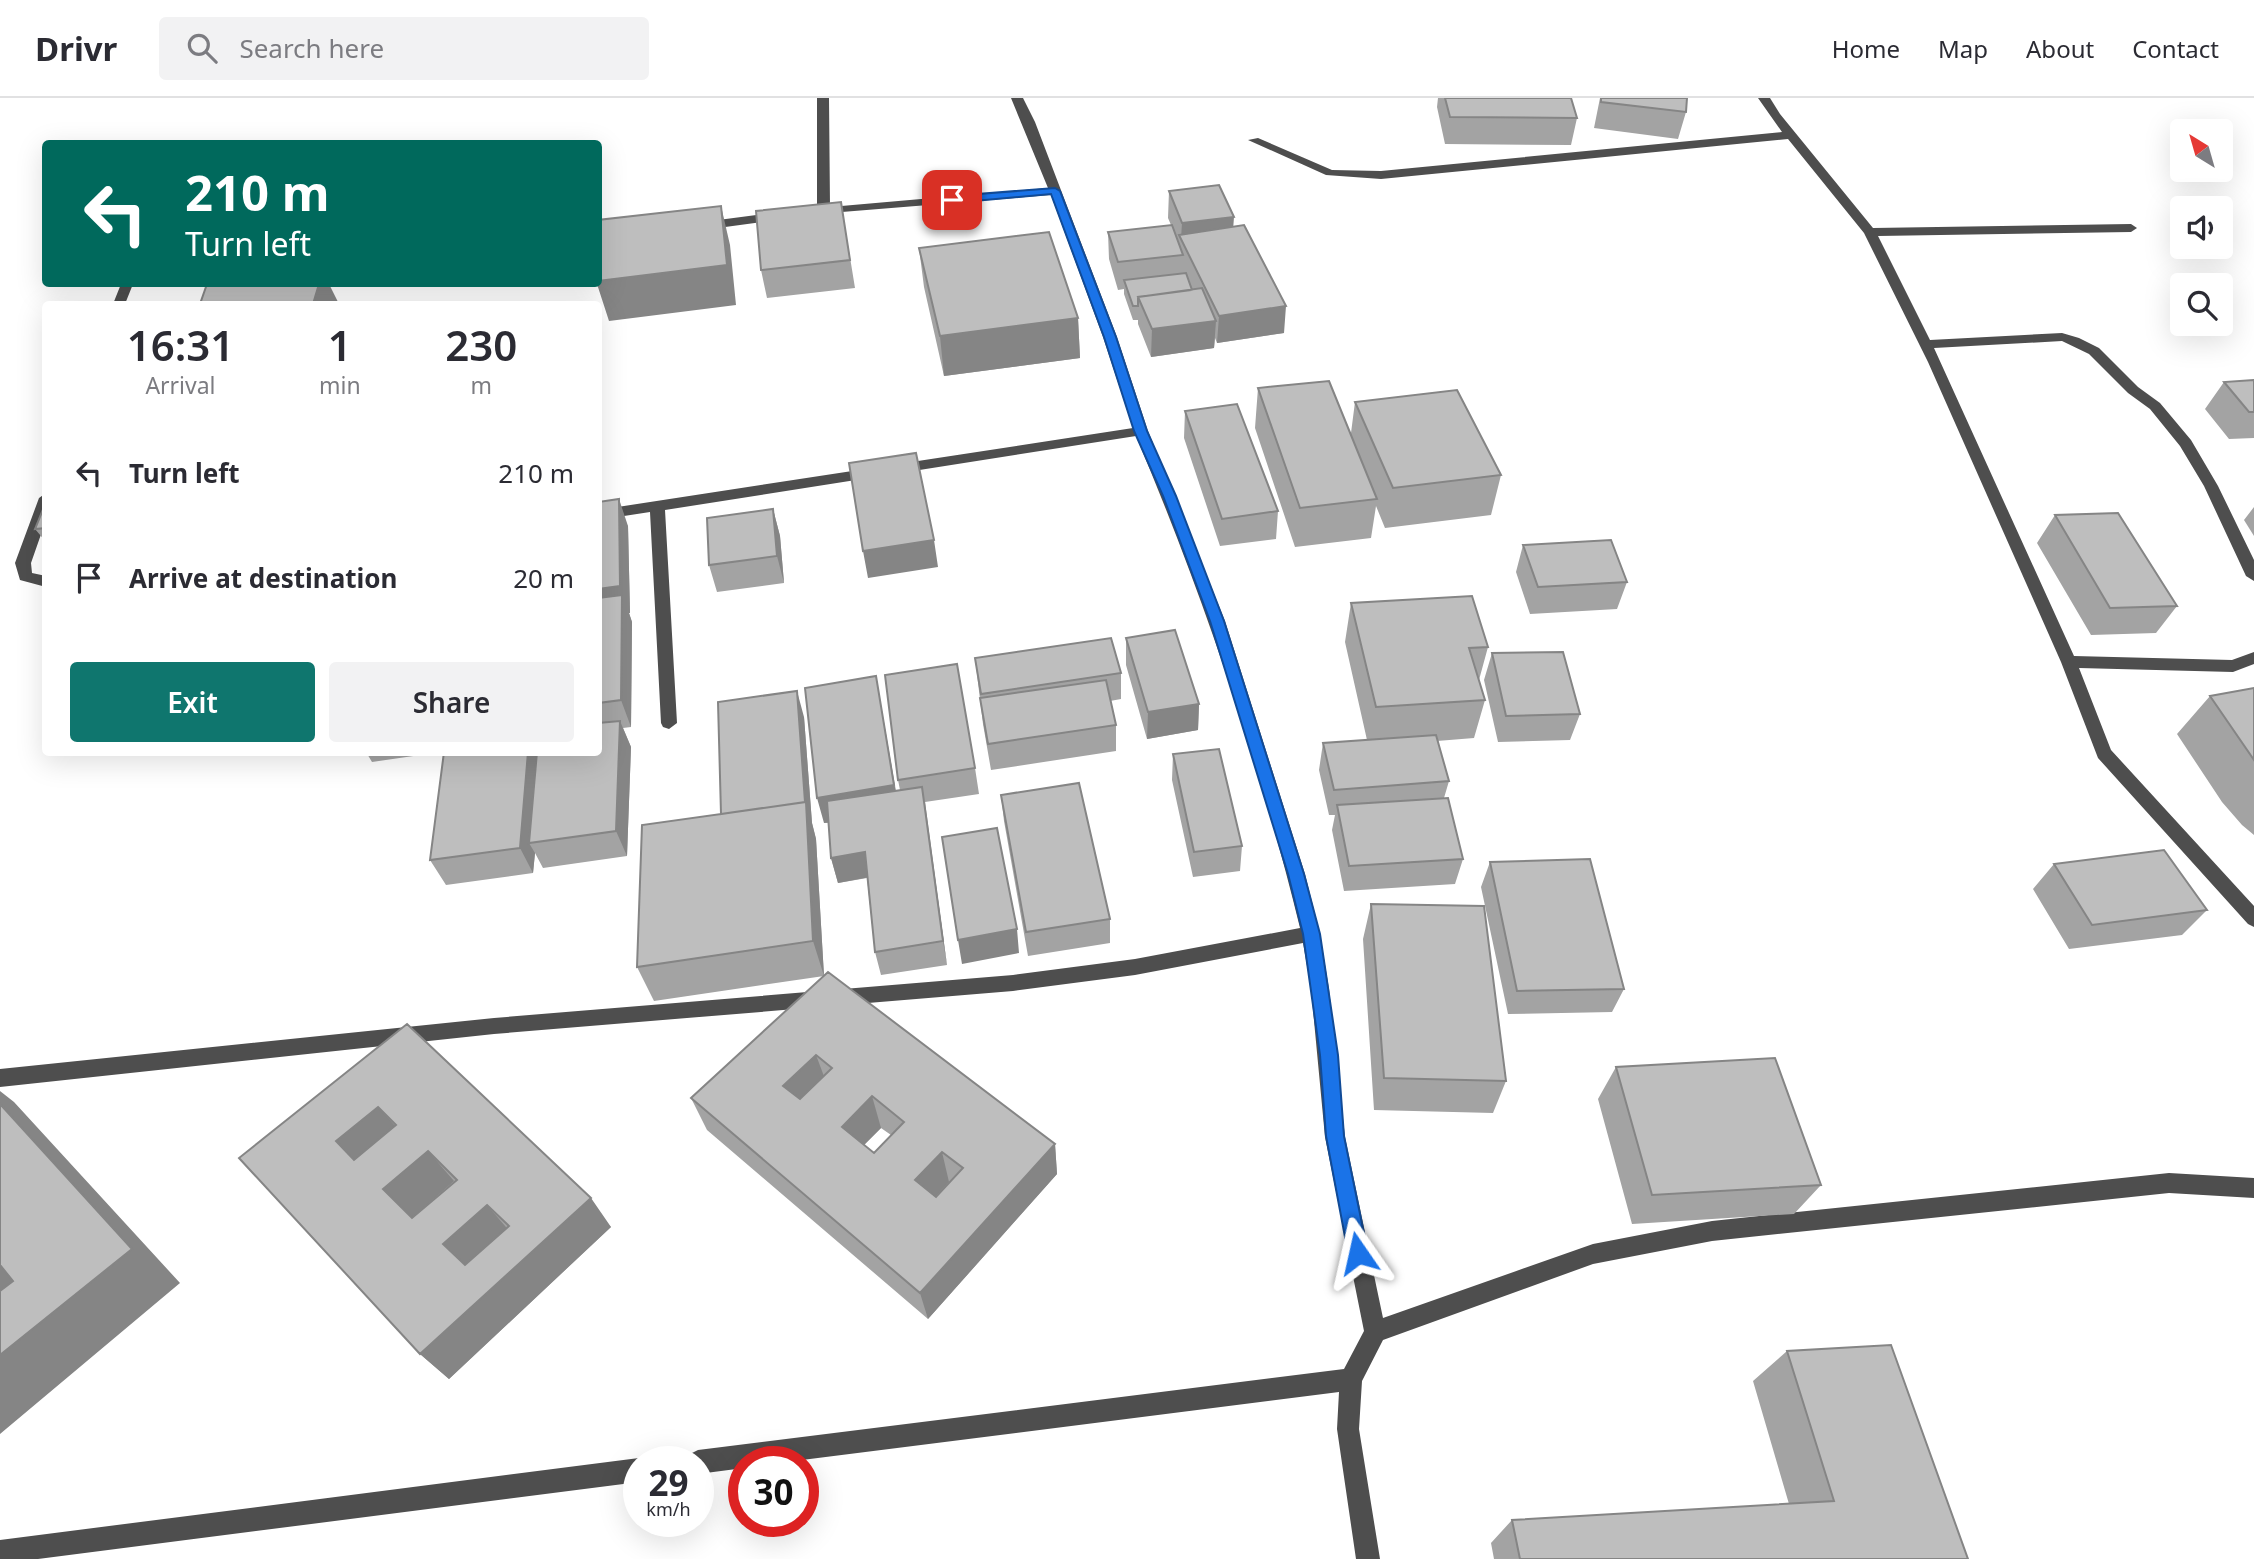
<!DOCTYPE html>
<html lang="en">
<head>
<meta charset="utf-8">
<style>
  :root { --surface:#fff; --page:#f2f2f3; --text:#2b2b33; --muted:#7c7c81; --line:#e1e1e2; --accent:#0f766e }
  body { margin:0; font-family:"Noto Sans",sans-serif; background:var(--page); color:var(--text); height:100vh; display:flex; flex-direction:column; font-size:26px; white-space:nowrap }
  * { box-sizing:border-box; margin:0 }
  p { font-size:23px; color:var(--muted) }
  .icon { flex:none; width:38px; height:38px; fill:none; stroke:currentColor; stroke-width:2; stroke-linecap:round; stroke-linejoin:round }
  .map { position:relative; flex:1; overflow:hidden }
  .side { position:absolute; left:42px; top:203px; width:560px; height:455px; display:flex; flex-direction:column; background:var(--surface); border-radius:7px; box-shadow:0 7px 28px #0002 }
  .side>* { flex:none }
  .top-card { position:absolute; left:42px; top:42px; width:560px; height:147px; border-radius:7px; box-shadow:0 7px 28px #0002; background:#00695c; color:#fff; overflow:hidden }
  .needle { width:46px; rotate:323deg }
  .controls { position:absolute; left:2170px; top:21px; display:grid; gap:14px }
  .controls a { display:grid; place-items:center; width:63px; height:63px; border-radius:7px; background:var(--surface); box-shadow:0 7px 28px #0002; font-size:35px }
  .speed { position:absolute; left:623px; top:1348px; display:flex; gap:14px; font-size:35px; font-weight:700; text-align:center }
  .speed>* { display:grid; place-content:center; width:91px; height:91px; border-radius:50%; background:var(--surface); box-shadow:0 7px 28px #0002; line-height:1 }
  .speed small { font-size:18px; font-weight:400 }
  .speed .limit { border:10px solid #d22; background:#fff; color:#111 }
  .pin { position:absolute; display:grid; place-items:center; width:60px; height:60px; color:#fff; margin:-30px; border-radius:14px; box-shadow:0 4px 10px #0006 }
  .me { position:absolute; width:77px; margin:-38px; rotate:349deg; stroke-linejoin:round; filter:drop-shadow(0 0 5px #0008) }
  .turn { display:flex; align-items:center; gap:24px; height:147px; padding:0 28px; font-size:32px }
  .turn .icon { width:91px; height:91px; stroke-width:2.5 }
  .turn b { display:block; font-size:49px; line-height:60px }
  .eta { display:flex; justify-content:space-evenly; align-items:center; height:119px; text-align:center }
  .eta b { font-size:42px; font-weight:600; line-height:49px }
  .cta { display:flex; gap:14px; margin-top:auto; padding:14px 28px }
  .cta a { flex:1; height:80px; border-radius:7px; background:var(--accent); color:#fff; font-size:28px; font-weight:600; line-height:80px; text-align:center }
  .cta a+a { background:var(--page); color:var(--text) }
  ul { padding:0; list-style:none }
  li { display:flex; align-items:center; gap:21px; height:105px; padding:0 28px }
  li div { flex:1 }
  li b { display:block; font-size:26px }
  li em { font-style:normal }
  header { display:flex; align-items:center; gap:42px; box-sizing:border-box; height:98px; padding:0 35px; background:var(--surface); border-bottom:2px solid var(--line) }
  header strong { font-size:33px }
  nav { display:flex; gap:38px; margin-inline-start:auto; font-size:24px }
  .search { width:490px; height:63px; background:var(--page); display:flex; align-items:center; gap:18px; box-sizing:border-box; padding:0 24px; border-radius:7px; color:var(--muted); font-size:26px }
  .map>svg:first-child { display:block }
  .lines { fill:none; stroke-linecap:round; stroke-linejoin:round }
  .minor { fill:#4e4e4e; fill-rule:evenodd }
  .wall { fill:#a3a3a3; fill-rule:evenodd }
  .shaded-wall { fill:#858585 }
  .building { fill:#bebebe; stroke:#858585; stroke-width:2; fill-rule:evenodd }
  .route { fill:#1a73e8; stroke:#114b97; stroke-width:2 }
</style>
</head>
<body>
<header>
<strong>Drivr</strong>
<div class="search"><svg class="icon" aria-label="search" viewBox="0 0 24 24"><circle cx="10" cy="10" r="6"/><path d="M15 15l6 6"/></svg>Search here</div>
<nav><a>Home</a><a>Map</a><a>About</a><a>Contact</a></nav>
</header>
<div class="map">
<svg width="2254" height="1461" viewBox="0 0 2254 1461">
  <rect width="100%" height="100%" fill="#fff"/>
  <g class="lines">
    <path class="minor" d="M817 0H829L830 109 1048 90 1011 0H1023L1035 24 1117 239 1148 333 1225 523 1305 776 1320 836 1329 891 1345 1039 1383 1220 1593 1146 1712 1123 2169 1075 2254 1080V1100L2169 1095 1712 1143 1593 1166 1383 1242 1362 1283 1359 1331 1380 1461H1356L1337 1331 1339 1294 794 1363H744V1370L698 1376V1363H687L690 1356 698 1352 1344 1271 1364 1233 1325 1039 1311 891 1303 845 1135 877 1013 893 494 936 0 989V971L494 920 1013 877 1135 861 1300 830C1259 662 1203 497 1136 338L665 412 677 625 669 631 663 629 661 625 650 414 598 422V412L1133 330 1103 239 1051 97 817 116Z
      M1758 0H1770L1780 16 1873 130 2131 126 2137 130 2131 134 1878 138 1930 242 2062 235 2079 240 2099 250 2138 289 2160 305 2191 342 2218 388 2254 462V483L2246 478 2204 388 2180 348 2150 311 2128 295 2089 256 2062 243 1934 250 2074 558 2232 562 2254 554V566L2233 574 2079 570 2111 652 2254 808V829L2248 826 2098 660 2061 564 1928 264 1864 135 1788 41 1381 81 1326 77 1248 42 1258 40 1332 72 1381 73 1782 34Z
      M780 114 786 118 784 121 703 132 697 128 703 124Z
      M121 186H133L125 206H113Z
      M46 395V422L31 465 32 475 46 478V489L20 482 15 465 39 400Z
      M639 1360 646 1363H639V1384L38 1461H0V1442Z"/>
  </g>
  <path class="wall" d="M1438 0H1571L1577 20 1571 47 1445 46 1437 9Z
    M1600 0H1687L1686 14 1678 41 1594 30Z
    M1169 93 1233 129 1284 235 1217 245 1215 240 1214 250 1151 259 1138 226V222H1133L1124 196V191L1118 192 1109 161 1108 134 1171 127 1168 120Z
    M841 104 855 190 767 200 761 172Z
    M919 150 1078 220 1080 260 944 278 924 189Z
    M2254 282V340L2229 341 2205 311 2224 284Z
    M1258 290 1351 335 1355 304 1501 377 1491 417 1385 430 1376 408 1371 440 1295 449 1255 330Z
    M1185 313 1278 413 1276 441 1220 448 1184 340Z
    M46 404V444L35 431Z
    M598 404 628 428 630 515H629L632 524 631 629 623 630 631 649 627 758 543 770 535 755 533 775 446 787 430 762 598 654Z
    M2254 409V438L2244 422Z
    M773 411 780 438 784 485 717 494 709 467Z
    M2055 417 2177 508 2156 535 2091 537 2037 445Z
    M1523 447 1627 484 1617 511 1530 516 1516 474Z
    M1351 505 1488 549 1479 582 1485 602 1474 640 1437 643 1449 683 1444 700 1463 761 1455 786 1344 793 1332 732 1335 717H1329L1319 672 1323 645 1367 642 1345 544Z
    M1126 540 1199 606 1198 632 1147 641 1126 567Z
    M1492 555 1580 616 1570 642 1498 644 1484 582Z
    M975 560 1121 575V601L1110 603 1116 627V653L991 672 983 626Z
    M876 578 896 693 900 692 898 682 975 670 979 696 925 704 947 867 881 877 875 854 867 780 838 785 831 760 829 725H824Z
    M2254 590V737L2242 727 2222 704 2177 636 2210 598Z
    M804 619 812 725 816 741 824 878 654 903 637 869Z
    M366 654H441L372 664Z
    M1173 656 1242 748 1240 773 1193 779 1172 682Z
    M1001 697 1110 821V845L1028 858 1004 723Z
    M1490 764 1624 891 1612 914 1508 916 1481 789Z
    M2054 766 2207 812 2182 837 2069 851 2033 791Z
    M1371 806 1506 983 1493 1015 1374 1012 1363 841Z
    M828 874 1055 1046 1057 1076 928 1221 707 1032 691 1000ZM881 1030 891 1037 874 1055 864 1047ZM949 1084 936 1099V1098Z
    M407 926 611 1129 449 1281 420 1256 239 1060Z
    M1616 969 1821 1087 1794 1116 1632 1126 1598 1001Z
    M1787 1253 1968 1461H1494L1491 1445 1512 1422 1789 1406 1753 1283Z"/>
  <path class="shaded-wall" d="M721 108 730 147 736 207 609 223 597 186H598V183Z
    M1234 119 1232 146 1181 141 1182 125Z
    M319 186H329L339 206H313Z
    M1286 208 1284 235 1217 245 1219 218Z
    M1078 220 1080 260 944 278 940 238Z
    M1216 223 1214 250 1151 259 1152 231Z
    M619 401 628 428 630 515H629L632 524 631 629 621 602 598 520V491Z
    M773 411 780 438 784 485 777 458Z
    M934 442 938 469 868 480 863 453Z
    M876 578 899 713 824 725 817 700Z
    M797 593 804 619 812 725 816 741 824 878 813 843Z
    M1199 606 1198 632 1147 641 1148 614Z
    M620 623 631 649 627 758 616 733Z
    M451 654H541L529 745 535 755 533 775 520 750Z
    M922 689 926 715 947 867 943 843Z
    M865 754 870 779 838 785 831 760Z
    M1017 831 1019 855 962 866 958 842Z
    M816 957 828 989 796 1020 783 988Z
    M0 993 14 1004 180 1185 0 1336V1167L55 1201 0 1006Z
    M872 998 881 1030 852 1059 842 1029Z
    M378 1009 406 1040 366 1074 336 1043Z
    M1055 1046 1057 1076 928 1221 920 1195Z
    M428 1053 454 1083 412 1120 383 1091Z
    M942 1054 949 1084 923 1112 915 1082Z
    M591 1100 611 1129 449 1281 420 1256Z
    M487 1107 512 1136 470 1173 443 1146Z"/>
  <path class="building" d="M1445 0H1571L1577 20 1450 19Z
    M1601 0H1687L1686 14 1601 4Z
    M1219 87 1234 119 1182 125 1169 93Z
    M841 104 850 162 761 172 756 113Z
    M721 108 727 167 598 183V122Z
    M1172 127 1183 157 1118 164 1108 134Z
    M1244 127 1286 208 1219 218 1179 137Z
    M1049 134 1078 220 940 238 919 150Z
    M1186 175 1192 192 1138 199V208H1133L1124 182Z
    M207 186H319L313 206H200Z
    M1202 190 1216 223 1152 231 1138 199Z
    M2254 282V314H2249L2224 284Z
    M1329 283 1377 401 1300 410 1258 290Z
    M1457 292 1501 377 1393 390 1355 304Z
    M1237 306 1278 413 1222 421 1185 313Z
    M916 355 934 442 863 453 849 365Z
    M619 401 620 488 598 491V404Z
    M46 404V430L35 431Z
    M773 411 777 458 709 467 707 420Z
    M2118 415 2177 508 2110 510 2055 417Z
    M1611 442 1627 484 1538 489 1523 447Z
    M622 497 621 602 598 605V500Z
    M1472 498 1488 549 1469 550 1485 602 1376 609 1351 505Z
    M1175 532 1199 606 1148 614 1126 540Z
    M1111 540 1121 575 981 596 975 560Z
    M1563 554 1580 616 1506 618 1492 555Z
    M957 566 975 670 898 682 885 577Z
    M876 578 894 687 817 700 805 590Z
    M1106 582 1116 627 988 646 980 600Z
    M2254 590V662L2210 598Z
    M797 593 805 704 721 716 718 604Z
    M620 623 616 733 529 745 537 654H598V625Z
    M1436 637 1449 683 1334 692 1323 645Z
    M1219 651 1242 748 1194 754 1173 656Z
    M444 654H528L520 750 430 762Z
    M1079 685 1110 821 1026 834 1001 697Z
    M922 689 943 843 875 854 865 754 831 760 827 703Z
    M1448 700 1463 761 1349 768 1337 707Z
    M806 704 813 843 637 869 642 727Z
    M997 730 1017 831 958 842 942 739Z
    M2164 752 2207 812 2092 827 2054 766Z
    M1590 761 1624 891 1517 893 1490 764Z
    M1371 806 1484 808 1506 983 1384 980Z
    M828 874 1055 1046 920 1195 691 1000ZM816 957 832 970 800 1001 783 988ZM872 998 904 1024 874 1055 842 1029ZM942 1054 963 1070 936 1099 915 1082Z
    M407 926 591 1100 420 1256 239 1060ZM378 1009 396 1027 354 1062 336 1043ZM428 1053 457 1082 412 1120 383 1091ZM487 1107 509 1128 465 1167 443 1146Z
    M1775 960 1821 1087 1652 1097 1616 969Z
    M0 1006 132 1151 0 1257V1193L13 1183 0 1167Z
    M1891 1247 1968 1461H1520L1512 1422 1834 1403 1787 1253Z"/>
  <path class="route" d="M1055 90 1060 93 1116 239 1147 333 1176 398 1224 523 1304 776 1320 836 1338 957 1344 1038 1368 1155 1365 1162 1358 1165 1351 1162 1348 1155 1326 1038 1320 957 1303 836 1288 776 1210 523 1163 398 1134 333 1104 239 1051 96 952 105 947 102 952 98Z"/>
</svg>
<div class="controls">
<a><svg class="needle" viewBox="-14 -14 28 28"><path d="M0-13l5 13h-10z" fill="#e53935"/><path d="M0 13l5-13h-10z" fill="#7c7c81"/></svg></a>
<a><svg class="icon" aria-label="sound" viewBox="0 0 24 24"><path d="M4 9h4l5-4v14l-5-4H4zM17 9q2 3 0 6"/></svg></a>
<a><svg class="icon" aria-label="search" viewBox="0 0 24 24"><circle cx="10" cy="10" r="6"/><path d="M15 15l6 6"/></svg></a>
</div>
<div class="speed"><div>29<small>km/h</small></div><div class="limit">30</div></div>
<div class="pin" style="left:952px;top:102px;background:#d93025"><svg class="icon" aria-label="arrive" viewBox="0 0 24 24"><path d="M6 21V4h12l-3 4 3 4H6"/></svg></div>
<svg class="me" style="left:1358px;top:1155px" viewBox="-20 -20 40 40"><path d="M0-17L14 15 0 8-14 15z" fill="#1a73e8" stroke="#fff" stroke-width="4"/></svg>
<div class="top-card">
<div class="turn"><svg class="icon" aria-label="left" viewBox="0 0 24 24"><path d="M17 20v-9H6M10 6l-5 5 5 5"/></svg><div><b>210 m</b>Turn left</div></div>
</div>
<section class="side">
<div class="eta">
<div><b>16:31</b><p>Arrival</p></div>
<div><b>1</b><p>min</p></div>
<div><b>230</b><p>m</p></div>
</div>
<ul>
<li><svg class="icon" aria-label="left" viewBox="0 0 24 24"><path d="M17 20v-9H6M10 6l-5 5 5 5"/></svg><div><b>Turn left</b></div><em>210 m</em></li>
<li><svg class="icon" aria-label="arrive" viewBox="0 0 24 24"><path d="M6 21V4h12l-3 4 3 4H6"/></svg><div><b>Arrive at destination</b></div><em>20 m</em></li>
</ul>
<div class="cta"><a>Exit</a><a>Share</a></div>
</section>
</div>
</body>
</html>
